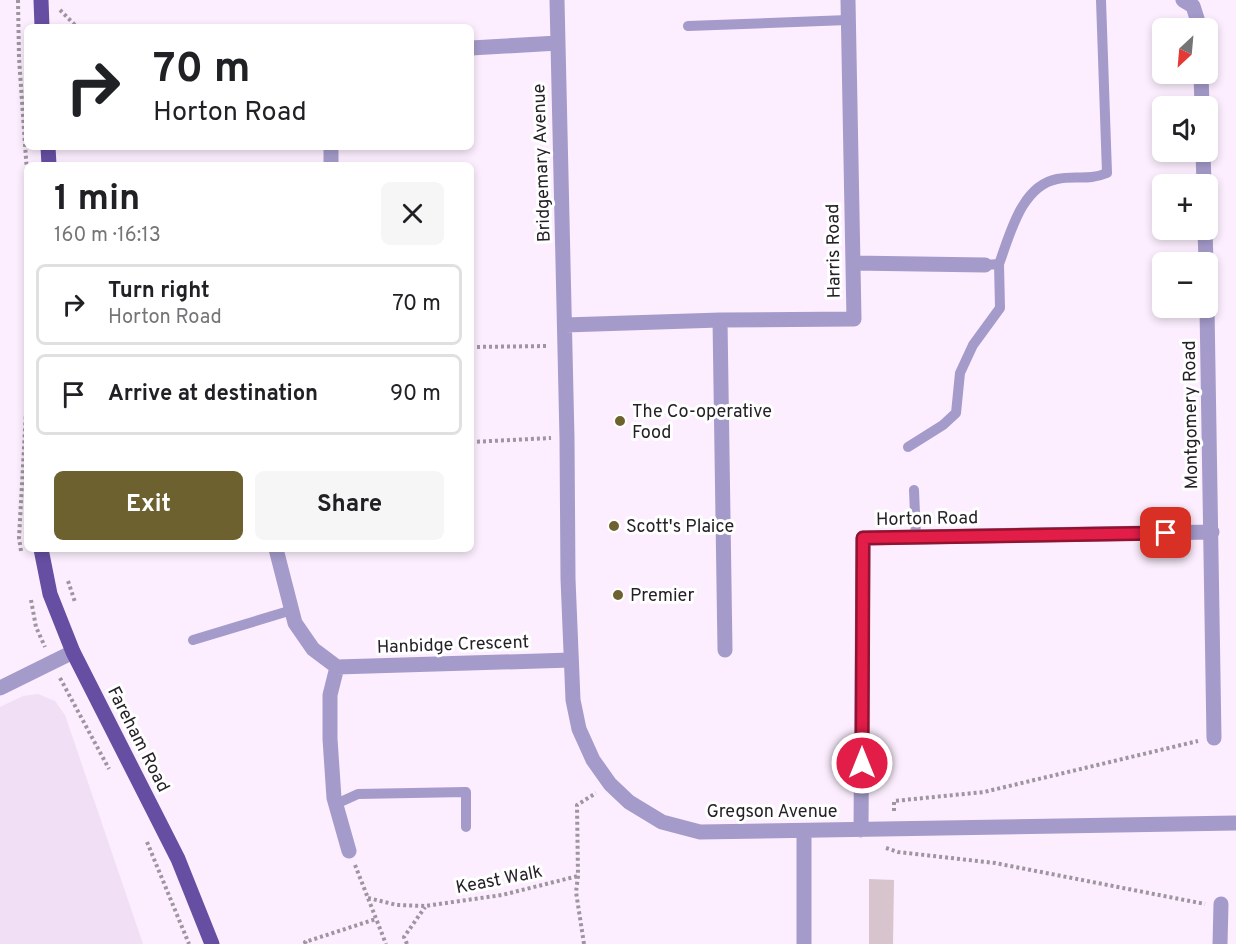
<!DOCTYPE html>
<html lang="en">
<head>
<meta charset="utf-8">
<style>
  :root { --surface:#fff; --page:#f6f6f6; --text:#202124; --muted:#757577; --line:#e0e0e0; --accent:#6d622f }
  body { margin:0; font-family:Overpass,sans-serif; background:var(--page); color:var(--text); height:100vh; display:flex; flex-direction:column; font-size:22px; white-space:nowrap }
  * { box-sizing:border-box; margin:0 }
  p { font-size:20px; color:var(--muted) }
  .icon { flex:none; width:33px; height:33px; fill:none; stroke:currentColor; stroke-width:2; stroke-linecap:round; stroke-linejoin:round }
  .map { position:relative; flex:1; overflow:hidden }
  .sheet { position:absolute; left:24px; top:162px; width:450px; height:390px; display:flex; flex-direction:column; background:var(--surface); border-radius:9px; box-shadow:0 3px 9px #0003 }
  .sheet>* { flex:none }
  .hud { position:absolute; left:24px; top:24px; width:450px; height:126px; border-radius:9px; box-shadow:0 3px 9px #0003; background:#fff; color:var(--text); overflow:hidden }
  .needle { width:39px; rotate:206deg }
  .tools { position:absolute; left:1152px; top:18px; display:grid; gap:12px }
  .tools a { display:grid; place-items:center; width:66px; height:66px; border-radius:9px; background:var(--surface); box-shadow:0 3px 9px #0003; font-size:30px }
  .pin { position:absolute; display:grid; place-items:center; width:51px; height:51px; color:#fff; margin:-26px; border-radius:12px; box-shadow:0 3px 9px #0006 }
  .me { position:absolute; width:66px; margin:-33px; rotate:0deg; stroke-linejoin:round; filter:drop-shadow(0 0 4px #0008) }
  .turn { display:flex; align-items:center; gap:21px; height:126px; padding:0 30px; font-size:27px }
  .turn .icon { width:78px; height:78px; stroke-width:2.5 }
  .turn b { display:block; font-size:42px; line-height:51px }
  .round { display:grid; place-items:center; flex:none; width:63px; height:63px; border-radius:9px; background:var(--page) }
  .overview { display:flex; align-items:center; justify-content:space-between; height:102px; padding:0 30px }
  h1 { font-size:36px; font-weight:700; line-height:45px }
  .cta { display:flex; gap:12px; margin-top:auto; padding:12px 30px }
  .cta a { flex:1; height:69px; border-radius:9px; background:var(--accent); color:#fff; font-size:24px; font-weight:700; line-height:69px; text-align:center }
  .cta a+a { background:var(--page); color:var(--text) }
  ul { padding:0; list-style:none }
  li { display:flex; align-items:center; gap:18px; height:81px; margin:0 12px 9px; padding:0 18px; border:3px solid var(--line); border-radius:9px }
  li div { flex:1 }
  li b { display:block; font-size:22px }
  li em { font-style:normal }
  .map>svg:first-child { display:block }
  .built { fill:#f1dff5 }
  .building { fill:#d8c4cd }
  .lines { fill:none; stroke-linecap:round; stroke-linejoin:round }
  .path { stroke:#9f95a0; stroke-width:4; stroke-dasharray:3 3; stroke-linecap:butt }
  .lane { stroke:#a49bca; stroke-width:10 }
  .street { stroke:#a49bca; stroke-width:15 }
  .primary { stroke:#664fa2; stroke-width:15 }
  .route-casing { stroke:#92132f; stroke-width:15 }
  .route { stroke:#e11d48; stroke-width:10 }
  .poi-dot { fill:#6d622f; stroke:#fff; stroke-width:2 }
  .labels { text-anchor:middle; stroke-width:6; stroke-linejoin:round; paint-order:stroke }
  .street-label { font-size:18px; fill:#262127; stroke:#fff }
  .poi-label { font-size:18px; fill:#262127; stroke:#fff; text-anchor:start }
</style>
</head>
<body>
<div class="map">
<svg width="1236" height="944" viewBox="0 0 1236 944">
  <rect width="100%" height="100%" fill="#fceefe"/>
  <path class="built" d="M38 694 55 701 65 715 143 944H0V707L23 696Z"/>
  <path class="building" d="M869 879 894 880 893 944H869Z"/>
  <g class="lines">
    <path class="path" d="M18 0 19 58 27 173
      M60 10 77 27
      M471 347 548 346
      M471 442 551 438
      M21 551 19 538 27 394
      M68 581 75 602
      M31 600 36 627 45 647
      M60 678 109 769
      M894 811V801L984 792 1198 741
      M147 842 189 944
      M886 848 898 852 995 863 1205 904
      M355 865 386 944
      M368 898 397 905 425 906 502 895 578 876
      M306 944 305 942 376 919
      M407 944 404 937 425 907
      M584 944 576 892 578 876 577 805 596 793"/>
    <path class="lane" d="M688 26 848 20
      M985 265 999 264C1010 235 1021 186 1057 179 1076 175 1088 181 1107 173L1101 0
      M908 447 943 425 956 413 960 373 973 345 1000 308 999 264
      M914 490 916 537
      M193 640 292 610
      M336 804 358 794 466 792V827"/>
    <path class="street" d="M557 0 567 438 568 579 573 700 579 729 593 760 610 784 629 802 662 822 700 832 1236 823
      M1183 0 1193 6 1200 28
      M471 48 558 43
      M1201 74 1202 106
      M331 147V165
      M1203 152 1204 184
      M1205 230 1206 262
      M853 263 985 265
      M1207 308 1214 738
      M720 320 725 650
      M565 325 720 320 854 319 848 0
      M276 549 295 623 313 649 337 667 571 660
      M337 667 330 695V739L334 798 349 851
      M0 688 73 652
      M861 830 863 538 1212 532
      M804 831V944
      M1220 944 1221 904"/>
    <path class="primary" d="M41 0 42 27
      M48 147 49 165
      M41 549 50 594 73 652 178 859 212 944"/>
  </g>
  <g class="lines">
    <defs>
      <path id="route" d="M862 763 863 538 1166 533"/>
    </defs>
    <use href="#route" class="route-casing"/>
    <use href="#route" class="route"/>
  </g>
  <g class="poi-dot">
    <circle cx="620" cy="421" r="6"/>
    <circle cx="614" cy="526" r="6"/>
    <circle cx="618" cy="595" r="6"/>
  </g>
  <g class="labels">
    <g class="street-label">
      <text transform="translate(541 163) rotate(-92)" y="6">Bridgemary Avenue</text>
      <text transform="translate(833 251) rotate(-91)" y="6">Harris Road</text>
      <text transform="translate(1190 415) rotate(-91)" y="6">Montgomery Road</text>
      <text transform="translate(927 518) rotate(-1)" y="6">Horton Road</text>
      <text transform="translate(453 644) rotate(-2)" y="6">Hanbidge Crescent</text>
      <text transform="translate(139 739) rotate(63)" y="6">Fareham Road</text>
      <text x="772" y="817">Gregson Avenue</text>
      <text transform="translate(499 879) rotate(-11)" y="6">Keast Walk</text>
    </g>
    <g class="poi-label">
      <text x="632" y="417">The Co-operative<tspan x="632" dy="21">Food</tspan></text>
      <text x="626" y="532">Scott's Plaice</text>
      <text x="630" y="601">Premier</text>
    </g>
  </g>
</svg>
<div class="tools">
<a><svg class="needle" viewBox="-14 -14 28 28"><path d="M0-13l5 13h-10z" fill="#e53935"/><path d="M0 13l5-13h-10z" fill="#757577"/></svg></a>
<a><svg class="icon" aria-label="sound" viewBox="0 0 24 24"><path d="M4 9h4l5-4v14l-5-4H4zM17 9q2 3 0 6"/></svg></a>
<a>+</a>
<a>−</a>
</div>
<div class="pin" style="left:1166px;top:533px;background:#d93025"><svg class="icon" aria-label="arrive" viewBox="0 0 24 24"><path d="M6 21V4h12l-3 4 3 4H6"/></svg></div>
<svg class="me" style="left:862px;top:763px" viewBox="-20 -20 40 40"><circle r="17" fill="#e11d48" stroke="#fff" stroke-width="3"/><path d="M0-11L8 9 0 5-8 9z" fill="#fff"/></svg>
<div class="hud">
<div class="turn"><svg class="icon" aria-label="right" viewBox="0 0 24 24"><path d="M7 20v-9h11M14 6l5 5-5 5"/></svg><div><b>70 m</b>Horton Road</div></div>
</div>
<section class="sheet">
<div class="overview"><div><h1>1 min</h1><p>160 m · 16:13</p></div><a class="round"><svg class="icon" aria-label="close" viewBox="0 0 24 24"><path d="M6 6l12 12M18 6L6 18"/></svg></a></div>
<ul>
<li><svg class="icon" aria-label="right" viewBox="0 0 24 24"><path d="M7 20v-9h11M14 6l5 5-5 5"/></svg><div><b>Turn right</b><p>Horton Road</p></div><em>70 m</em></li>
<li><svg class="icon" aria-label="arrive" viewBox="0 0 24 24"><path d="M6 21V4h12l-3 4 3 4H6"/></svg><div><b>Arrive at destination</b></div><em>90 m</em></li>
</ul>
<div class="cta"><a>Exit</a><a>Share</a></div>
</section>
</div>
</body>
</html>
